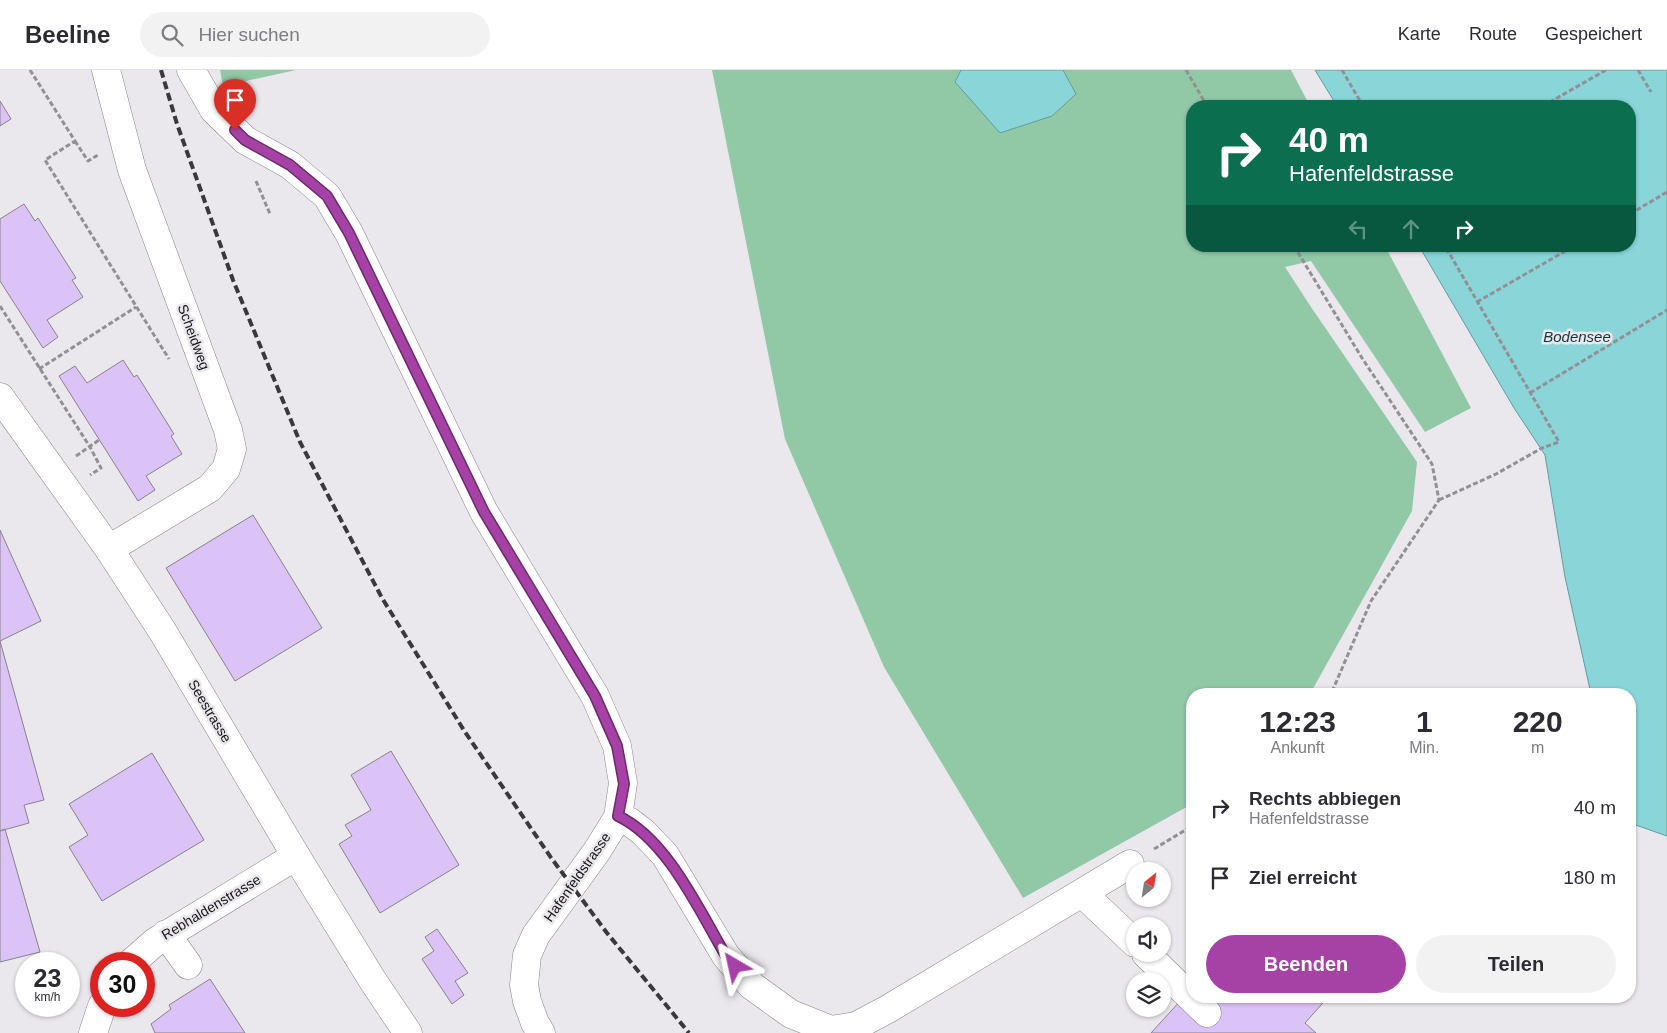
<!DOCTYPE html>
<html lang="de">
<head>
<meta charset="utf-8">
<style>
  :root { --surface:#fff; --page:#f2f2f3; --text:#2b2b33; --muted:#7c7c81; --line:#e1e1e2; --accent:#a641a5 }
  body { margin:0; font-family:Arial,sans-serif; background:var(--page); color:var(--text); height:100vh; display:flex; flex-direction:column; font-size:19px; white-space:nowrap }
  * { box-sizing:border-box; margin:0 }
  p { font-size:16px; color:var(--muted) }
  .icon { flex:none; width:28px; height:28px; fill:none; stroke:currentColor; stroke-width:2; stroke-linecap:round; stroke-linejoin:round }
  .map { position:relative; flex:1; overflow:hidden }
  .side { position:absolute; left:1186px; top:618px; width:450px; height:315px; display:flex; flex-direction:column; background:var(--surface); border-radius:20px; box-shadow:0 1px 4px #0004 }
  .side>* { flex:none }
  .hud { position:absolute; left:1186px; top:30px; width:450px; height:152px; border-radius:20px; box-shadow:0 1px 4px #0004; background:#0b6e4f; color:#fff; overflow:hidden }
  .needle { width:32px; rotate:30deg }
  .tools { position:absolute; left:1126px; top:792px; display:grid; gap:10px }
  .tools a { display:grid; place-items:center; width:45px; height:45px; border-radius:50%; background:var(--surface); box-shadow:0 1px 4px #0004; font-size:25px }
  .speed { position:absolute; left:15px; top:882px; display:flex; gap:10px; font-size:25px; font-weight:700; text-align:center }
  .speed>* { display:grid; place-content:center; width:65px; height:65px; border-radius:50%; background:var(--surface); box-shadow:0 1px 4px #0004; line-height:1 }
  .speed small { font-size:12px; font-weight:400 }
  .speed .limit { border:8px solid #d22; background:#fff; color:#111 }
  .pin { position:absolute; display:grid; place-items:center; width:42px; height:42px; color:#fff; margin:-51px -21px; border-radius:50% 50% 50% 0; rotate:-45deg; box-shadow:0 0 5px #0007 }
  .pin .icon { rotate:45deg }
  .me { position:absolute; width:55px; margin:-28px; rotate:324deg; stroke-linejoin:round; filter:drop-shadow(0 0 4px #0008) }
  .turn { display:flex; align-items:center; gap:18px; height:105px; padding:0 20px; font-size:22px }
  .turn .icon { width:65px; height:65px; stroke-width:2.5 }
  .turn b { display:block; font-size:35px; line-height:42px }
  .lanes { display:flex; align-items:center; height:48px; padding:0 20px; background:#0003; justify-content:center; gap:25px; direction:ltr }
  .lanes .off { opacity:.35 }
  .eta { display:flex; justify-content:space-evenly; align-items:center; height:85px; text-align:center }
  .eta b { font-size:30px; font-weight:800; line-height:35px }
  .action { display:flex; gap:10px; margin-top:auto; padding:10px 20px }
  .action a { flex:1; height:58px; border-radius:30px; background:var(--accent); color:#fff; font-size:20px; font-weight:800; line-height:58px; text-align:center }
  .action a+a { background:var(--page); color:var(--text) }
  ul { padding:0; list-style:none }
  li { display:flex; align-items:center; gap:15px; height:70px; padding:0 20px }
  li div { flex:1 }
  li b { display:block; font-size:19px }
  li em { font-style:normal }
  header { display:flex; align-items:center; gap:30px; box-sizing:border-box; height:70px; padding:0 25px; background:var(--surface); border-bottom:1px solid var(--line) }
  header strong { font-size:24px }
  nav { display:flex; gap:28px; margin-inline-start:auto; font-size:18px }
  .search { width:350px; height:45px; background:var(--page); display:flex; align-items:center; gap:12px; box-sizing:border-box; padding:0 18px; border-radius:28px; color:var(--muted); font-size:19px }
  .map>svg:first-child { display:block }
  .green { fill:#91c9a7 }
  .water { fill:#89d5d8; stroke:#669b9e }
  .building { fill:#dcc3f7; stroke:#868389 }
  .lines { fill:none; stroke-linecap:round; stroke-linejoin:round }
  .minor-casing { stroke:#88858b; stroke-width:29 }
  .major-casing { stroke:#88858b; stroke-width:29 }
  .path { stroke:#929095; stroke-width:3; stroke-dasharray:5 2.5; stroke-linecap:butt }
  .minor { stroke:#fff; stroke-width:28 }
  .major { stroke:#fff; stroke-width:28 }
  .rail { stroke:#39383b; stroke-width:4; stroke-dasharray:8 4; stroke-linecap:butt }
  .route-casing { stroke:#6c2a6b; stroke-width:12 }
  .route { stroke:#a641a5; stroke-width:9 }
  .labels { text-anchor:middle; stroke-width:5; stroke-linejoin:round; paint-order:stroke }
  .street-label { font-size:14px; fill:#141316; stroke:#eae7ed }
  .water-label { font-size:15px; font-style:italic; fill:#103638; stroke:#eae7ed }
</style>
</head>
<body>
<header>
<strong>Beeline</strong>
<div class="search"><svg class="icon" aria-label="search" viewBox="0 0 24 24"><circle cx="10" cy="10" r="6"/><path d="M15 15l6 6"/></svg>Hier suchen</div>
<nav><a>Karte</a><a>Route</a><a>Gespeichert</a></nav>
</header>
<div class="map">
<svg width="1667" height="963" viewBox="0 0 1667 963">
  <rect width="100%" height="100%" fill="#eae7ed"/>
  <path class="green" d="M220 0H296L223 16Z
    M712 0H1291L1310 36H1192V176H1385L1471 338 1425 362 1311 191 1285 197 1311 237 1417 392 1412 441 1310 624H1192V734L1023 828 884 597 785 369Z"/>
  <path class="water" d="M961 0H1063L1076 24 1052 46 1000 63 955 12Z
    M1315 0H1667V766L1630 753V624H1591L1565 507 1545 385 1514 338 1419 176H1630V36H1337Z"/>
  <path class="building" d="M0 31 11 49 0 56Z
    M24 134 35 151 38 148 76 208 72 210 83 227 47 250 58 267 43 278 0 211V149Z
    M123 290 134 307 137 305 174 364 171 366 182 384 146 406 155 420 138 431 59 306 75 296 87 313Z
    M253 445 322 558 235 611 166 498Z
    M0 460 41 551 0 571Z
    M0 571 44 730 24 735 29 753 0 761Z
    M391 681 459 795 380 843 339 774 352 766 345 755 371 740 351 705Z
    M152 683 204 770 102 831 69 777 88 765 69 734Z
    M5 759 40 882 0 892V761Z
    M437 859 468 903 455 911 464 925 452 934 422 889 434 881 425 867Z
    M210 909 245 963H155L151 954 171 939 169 935Z
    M1222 926H1329L1305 953 1316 963H1151L1181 930 1201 948Z"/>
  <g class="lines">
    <defs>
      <path id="minor" d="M106 0 132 100 228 360 232 379 226 399 210 418 109 479
        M191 0 214 40 245 70 290 95 327 126 349 163 484 442 595 626 617 676 623 713 618 747 597 781 536 865 527 885 524 915 527 931 535 953 541 963
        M618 747 630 752 643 762 665 785 726 886 752 916 791 944 831 960 856 956 888 939 1130 794
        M1082 823 1135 873
        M166 864 188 895
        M1146 884 1207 943
        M130 894 155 872 296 786
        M93 963 102 936"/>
      <path id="major" d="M0 327 109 479 163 562 296 786 373 911 408 963"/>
    </defs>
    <use href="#minor" class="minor-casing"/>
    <use href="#major" class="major-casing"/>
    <path class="path" d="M30 0 75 71 45 90 169 289
      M1186 0 1207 36
      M1342 0 1363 36
      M1638 0 1651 22
      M1543 36 1606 0
      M75 71 88 91 98 85
      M256 111 270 144
      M1630 144 1667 122
      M1294 176 1362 288 1432 394 1439 430 1371 531 1331 624
      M1477 232 1574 176
      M0 236 90 377 101 398 90 405
      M39 299 136 237
      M1530 323 1667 240
      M76 386 99 370
      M1439 430 1496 404 1542 378 1559 372 1445 176
      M1154 779 1192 756"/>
    <use href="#minor" class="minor"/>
    <use href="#major" class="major"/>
    <path class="rail" d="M161 0 177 54 233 210 300 372 382 528 465 662 552 789 607 863 689 963"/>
  </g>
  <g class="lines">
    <defs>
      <path id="route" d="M235 60 245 70 290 95 327 126 349 163 484 442 595 626 617 676 624 714 618 746C667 769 699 840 726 886L735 896"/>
    </defs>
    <use href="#route" class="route-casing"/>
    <use href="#route" class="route"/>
  </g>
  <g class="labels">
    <g class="street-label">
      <text transform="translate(194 267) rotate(70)" y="5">Scheidweg</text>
      <text transform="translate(210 641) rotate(59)" y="5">Seestrasse</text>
      <text transform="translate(577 807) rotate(-55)" y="5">Hafenfeldstrasse</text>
      <text transform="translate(211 837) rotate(-31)" y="5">Rebhaldenstrasse</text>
    </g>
    <g class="water-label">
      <text x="1577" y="272">Bodensee</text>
    </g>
  </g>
</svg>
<div class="tools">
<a><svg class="needle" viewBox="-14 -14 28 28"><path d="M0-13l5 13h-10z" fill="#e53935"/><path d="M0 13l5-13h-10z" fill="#7c7c81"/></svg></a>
<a><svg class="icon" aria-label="sound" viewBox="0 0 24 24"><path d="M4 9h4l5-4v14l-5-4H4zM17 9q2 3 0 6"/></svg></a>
<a><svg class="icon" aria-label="layers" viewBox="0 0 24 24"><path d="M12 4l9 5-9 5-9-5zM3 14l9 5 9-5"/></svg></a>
</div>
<div class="speed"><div>23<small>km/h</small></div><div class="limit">30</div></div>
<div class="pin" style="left:235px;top:60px;background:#d93025"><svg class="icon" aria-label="arrive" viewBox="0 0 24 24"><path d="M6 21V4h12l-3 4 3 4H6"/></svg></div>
<svg class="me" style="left:735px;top:896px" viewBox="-20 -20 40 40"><path d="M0-17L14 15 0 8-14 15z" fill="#a641a5" stroke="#fff" stroke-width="4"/></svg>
<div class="hud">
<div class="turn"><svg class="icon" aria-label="right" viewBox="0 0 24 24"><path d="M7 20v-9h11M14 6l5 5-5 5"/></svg><div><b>40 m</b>Hafenfeldstrasse</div></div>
<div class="lanes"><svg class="icon off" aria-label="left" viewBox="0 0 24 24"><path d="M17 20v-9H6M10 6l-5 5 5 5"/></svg><svg class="icon off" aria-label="ahead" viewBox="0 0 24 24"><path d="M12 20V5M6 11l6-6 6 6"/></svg><svg class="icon" aria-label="right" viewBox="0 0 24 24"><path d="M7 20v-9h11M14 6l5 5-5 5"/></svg></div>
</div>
<section class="side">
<div class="eta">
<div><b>12:23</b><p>Ankunft</p></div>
<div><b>1</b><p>Min.</p></div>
<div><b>220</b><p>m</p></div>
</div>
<ul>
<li><svg class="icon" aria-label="right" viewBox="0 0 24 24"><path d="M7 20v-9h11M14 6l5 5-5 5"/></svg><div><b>Rechts abbiegen</b><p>Hafenfeldstrasse</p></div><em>40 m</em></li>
<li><svg class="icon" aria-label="arrive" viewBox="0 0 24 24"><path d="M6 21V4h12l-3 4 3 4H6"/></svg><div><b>Ziel erreicht</b></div><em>180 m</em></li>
</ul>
<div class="action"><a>Beenden</a><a>Teilen</a></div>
</section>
</div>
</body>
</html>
